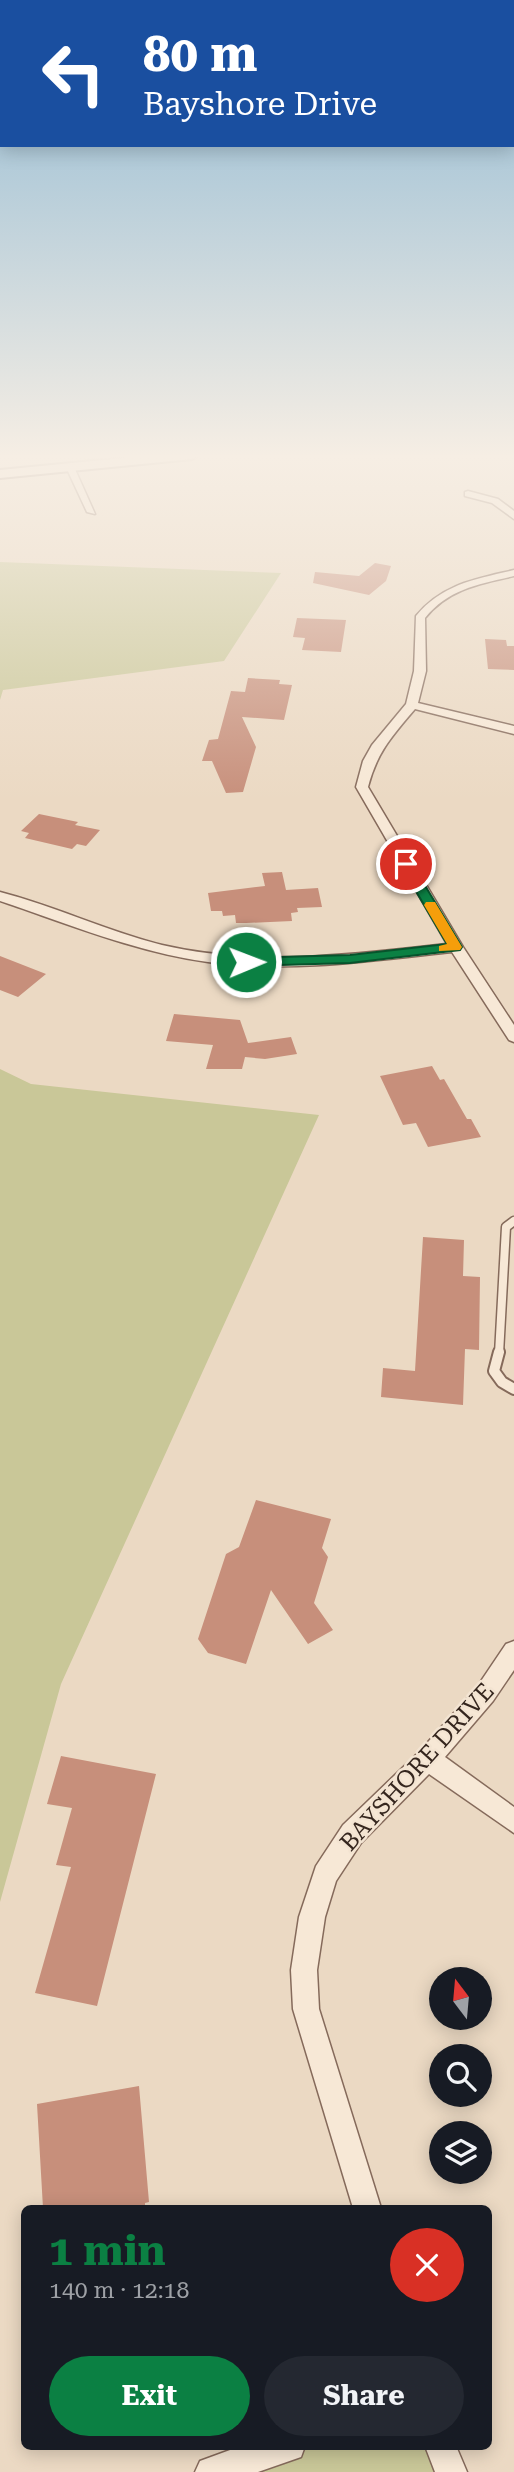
<!DOCTYPE html>
<html lang="en">
<head>
<meta charset="utf-8">
<style>
  :root { --surface:#171b24; --page:#242831; --text:#f1f3f6; --muted:#9ea1a6; --accent:#0b8043 }
  body { margin:0; font-family:"Roboto Serif",serif; background:var(--page); color:var(--text); height:100vh; display:flex; flex-direction:column; font-size:26px; white-space:nowrap }
  * { box-sizing:border-box; margin:0 }
  p { font-size:23px; color:var(--muted) }
  .icon { flex:none; width:38px; height:38px; fill:none; stroke:currentColor; stroke-width:2; stroke-linecap:round; stroke-linejoin:round }
  .map { position:relative; flex:1; overflow:hidden }
  .side { position:absolute; left:21px; top:2205px; width:471px; height:245px; display:flex; flex-direction:column; background:var(--surface); border-radius:10px; box-shadow:0 4px 18px #0003 }
  .side>* { flex:none }
  .top-card { position:absolute; left:0px; top:0px; width:514px; height:147px; box-shadow:0 4px 18px #0003; background:#1a4fa0; color:#fff; overflow:hidden }
  .needle { width:46px; rotate:344deg }
  .fabs { position:absolute; left:429px; top:1967px; display:grid; gap:14px }
  .fabs a { display:grid; place-items:center; width:63px; height:63px; border-radius:50%; background:var(--surface); box-shadow:0 4px 18px #0003; font-size:35px }
  .pin { position:absolute; display:grid; place-items:center; width:60px; height:60px; color:#fff; margin:-30px; border:4px solid #fff; border-radius:50%; box-shadow:0 2px 7px #0007 }
  .me { position:absolute; width:77px; margin:-38px; rotate:89deg; stroke-linejoin:round; filter:drop-shadow(0 0 5px #0008) }
  .turn { display:flex; align-items:center; gap:24px; height:147px; padding:0 28px; font-size:32px }
  .turn .icon { width:91px; height:91px; stroke-width:2.5 }
  .turn b { display:block; font-size:49px; line-height:60px }
  .round { display:grid; place-items:center; flex:none; width:74px; height:74px; border-radius:37px; background:var(--page) }
  .headline { display:flex; align-items:center; justify-content:space-between; height:119px; padding:0 28px }
  h1 { font-size:42px; font-weight:700; line-height:52px; color:var(--accent) }
  .button { display:flex; gap:14px; margin-top:auto; padding:14px 28px }
  .button a { flex:1; height:80px; border-radius:42px; background:var(--accent); color:#fff; font-size:28px; font-weight:700; line-height:80px; text-align:center }
  .button a+a { background:var(--page); color:var(--text) }
  .map>svg:first-child { display:block }
  .green { fill:#c9c798 }
  .building { fill:#c78f7b }
  .lines { fill:none; stroke-linecap:round; stroke-linejoin:round }
  .lane-far1-casing { stroke:#856a5b; stroke-width:11 }
  .lane-casing { stroke:#856a5b; stroke-width:14 }
  .street-casing { stroke:#856a5b; stroke-width:3 }
  .secondary-casing { stroke:#664c3e; stroke-width:4 }
  .lane-far1 { stroke:#f7e8d6; stroke-width:8 }
  .lane { stroke:#f7e8d6; stroke-width:10 }
  .street { fill:#f7e8d6; fill-rule:evenodd }
  .secondary { fill:#f7e8d6; fill-rule:evenodd }
  .route { fill:#0b8043; stroke:#07532c; stroke-width:2 }
  .slow { fill:#f59e0b }
  .labels { text-anchor:middle; stroke-width:5; stroke-linejoin:round; paint-order:stroke }
  .near-street-label { font-size:24px; fill:#35261e; stroke:#f3e4d2 }
</style>
</head>
<body>
<div class="map">
<svg width="514" height="2472" viewBox="0 0 514 2472">
  <rect width="100%" height="100%" fill="#ebd9c3"/>
  <path class="green" d="M0 562 281 573 224 661 3 690 0 700Z
    M0 1069 31 1084 319 1115 61 1684 0 1902Z
    M290 2446 440 2447 451 2472H211Z"/>
  <path class="building" d="M375 563 391 566 386 581 369 595 313 583 315 572 359 576Z
    M297 618 346 620 341 652 302 650 305 638 293 637Z
    M485 639 506 640 507 646H514V670L488 669Z
    M248 678 280 680 279 684 292 685 284 720 242 717 256 747 243 792 226 793 212 761H202L209 740 218 739 231 691 245 692Z
    M39 814 78 822 75 825 100 830 86 846 77 844 72 849 25 838 29 833 21 831Z
    M282 872 286 890 318 888 322 907 297 908 298 912 291 913 292 921 246 923H236L235 915 223 916 222 911H211L208 893 265 886 262 873Z
    M0 956 46 974 18 997 0 990Z
    M174 1014 240 1020 248 1043 291 1037 297 1054 265 1059 245 1057 242 1069H206L213 1045 166 1041Z
    M432 1066 440 1080 444 1079 467 1119H471L481 1137 428 1147 416 1123 403 1125 380 1076Z
    M423 1237 464 1240 463 1276 480 1277 479 1350 465 1349 463 1405 381 1397 383 1368 415 1371Z
    M256 1500 331 1519 322 1548 328 1557 314 1603 333 1630 308 1644 271 1590 246 1664 208 1653 198 1639 226 1554 239 1547Z
    M61 1756 156 1774 97 2006 35 1993 71 1867 56 1865 72 1808 47 1804Z
    M139 2086 149 2202 145 2203V2208H43L37 2104Z"/>
  <g class="lines">
    <defs>
      <path id="lane-far1" d="M499 1354 506 1227 514 1221"/>
      <path id="lane" d="M499 1352 494 1371 502 1382 514 1389"/>
      <path id="street" d="M70 464 74 467 95 514 87 512 66 467Z
        M468 491 498 499 514 511V519L492 503 465 496V492Z
        M514 570V576C479 584 448 589 425 618L426 671 418 703 514 726V734L415 709C392 736 377 752 368 787L463 947 514 1025V1042L509 1040 452 952C371 961 289 973 208 962 136 952 68 924 0 901V892C55 906 106 931 162 945 256 967 352 955 447 944L356 787 363 761 372 745 406 704 414 671 416 616C442 584 476 579 514 570Z
        M514 1641V1670L493 1701 445 1757 514 1807V1833L429 1774 361 1843 336 1881 325 1917 317 1970 319 2009 381 2208H353L293 2009 291 1970 299 1917 316 1866 343 1825 420 1751 477 1687 506 1644Z
        M241 2446H305L301 2457 258 2472H195L200 2461Z
        M425 2446H456L467 2472H435Z"/>
      <path id="secondary" d="M154 455H199L192 459 0 478V470Z"/>
    </defs>
    <use href="#lane-far1" class="lane-far1-casing"/>
    <use href="#lane" class="lane-casing"/>
    <use href="#street" class="street-casing"/>
    <use href="#secondary" class="secondary-casing"/>
    <use href="#lane-far1" class="lane-far1"/>
    <use href="#lane" class="lane"/>
    <use href="#street" class="street"/>
    <use href="#secondary" class="secondary"/>
  </g>
  <linearGradient id="sky" x2="0" y2="1"><stop stop-color="#8db8d3"/><stop offset="0.57" stop-color="#f6eee4"/><stop offset="1" stop-color="#f6eee4" stop-opacity="0"/></linearGradient>
  <rect width="514" height="801" fill="url(#sky)"/>
  <path class="route" d="M406 860 412 864 462 947 460 950 350 963 246 966 240 962 246 958 350 955 447 944 400 864Z"/>
  <path class="slow" d="M426 902H435L462 947 460 950 439 951V946L447 944 424 905Z"/>
  <g class="labels">
    <g class="near-street-label">
      <text transform="translate(417 1767) rotate(-48)" y="8">BAYSHORE DRIVE</text>
    </g>
  </g>
</svg>
<div class="fabs">
<a><svg class="needle" viewBox="-14 -14 28 28"><path d="M0-13l5 13h-10z" fill="#e53935"/><path d="M0 13l5-13h-10z" fill="#9ea1a6"/></svg></a>
<a><svg class="icon" aria-label="search" viewBox="0 0 24 24"><circle cx="10" cy="10" r="6"/><path d="M15 15l6 6"/></svg></a>
<a><svg class="icon" aria-label="layers" viewBox="0 0 24 24"><path d="M12 4l9 5-9 5-9-5zM3 14l9 5 9-5"/></svg></a>
</div>
<div class="pin" style="left:406px;top:864px;background:#d93025"><svg class="icon" aria-label="arrive" viewBox="0 0 24 24"><path d="M6 21V4h12l-3 4 3 4H6"/></svg></div>
<svg class="me" style="left:246px;top:962px" viewBox="-20 -20 40 40"><circle r="17" fill="#0b8043" stroke="#fff" stroke-width="3"/><path d="M0-11L8 9 0 5-8 9z" fill="#fff"/></svg>
<div class="top-card">
<div class="turn"><svg class="icon" aria-label="left" viewBox="0 0 24 24"><path d="M17 20v-9H6M10 6l-5 5 5 5"/></svg><div><b>80 m</b>Bayshore Drive</div></div>
</div>
<section class="side">
<div class="headline"><div><h1>1 min</h1><p>140 m · 12:18</p></div><a class="round" style="background:#d93025;color:#fff"><svg class="icon" aria-label="close" viewBox="0 0 24 24"><path d="M6 6l12 12M18 6L6 18"/></svg></a></div>
<div class="button"><a>Exit</a><a>Share</a></div>
</section>
</div>
</body>
</html>
